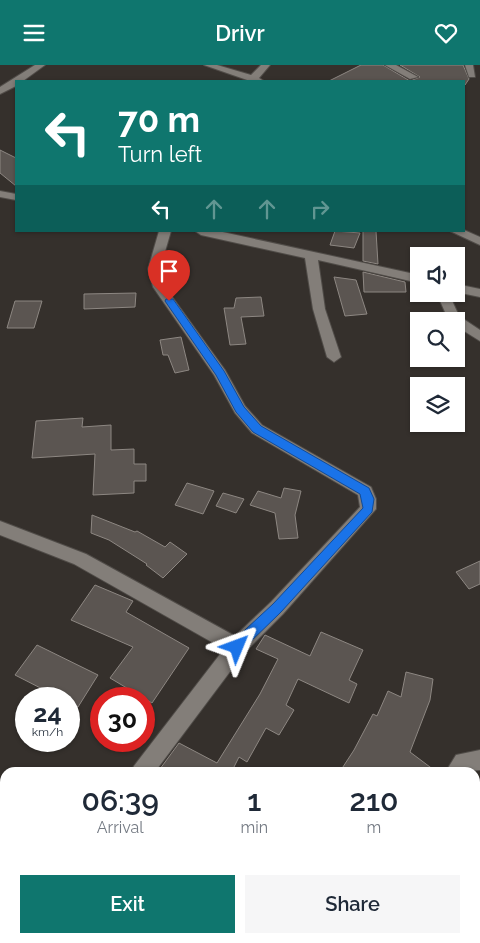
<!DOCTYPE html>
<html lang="en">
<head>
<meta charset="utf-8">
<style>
  :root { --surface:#fff; --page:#f6f6f7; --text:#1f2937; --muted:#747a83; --accent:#0f766e }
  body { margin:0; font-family:Raleway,sans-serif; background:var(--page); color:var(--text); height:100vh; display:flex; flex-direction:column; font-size:19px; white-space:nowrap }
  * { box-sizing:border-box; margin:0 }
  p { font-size:16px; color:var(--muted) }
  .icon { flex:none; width:28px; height:28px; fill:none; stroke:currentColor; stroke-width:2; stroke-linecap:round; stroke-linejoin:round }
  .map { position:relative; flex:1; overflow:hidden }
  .details { position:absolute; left:0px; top:702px; width:480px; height:176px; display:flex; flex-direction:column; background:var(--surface); border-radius:15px 15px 0 0; box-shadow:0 1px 4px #0004 }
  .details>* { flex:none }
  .hud { position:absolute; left:15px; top:15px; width:450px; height:152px; border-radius:0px; box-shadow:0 1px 4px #0004; background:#0f766e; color:#fff; overflow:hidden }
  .controls { position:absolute; left:410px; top:182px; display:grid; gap:10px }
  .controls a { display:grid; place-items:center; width:55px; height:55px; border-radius:0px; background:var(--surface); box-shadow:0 1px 4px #0004; font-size:25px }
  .speed { position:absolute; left:15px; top:622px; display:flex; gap:10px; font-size:25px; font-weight:700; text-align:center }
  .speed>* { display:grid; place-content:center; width:65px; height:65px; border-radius:50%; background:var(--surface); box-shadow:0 1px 4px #0004; line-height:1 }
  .speed small { font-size:12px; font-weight:400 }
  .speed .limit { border:8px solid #d22; background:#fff; color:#111 }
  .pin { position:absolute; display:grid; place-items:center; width:42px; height:42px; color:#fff; margin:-51px -21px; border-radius:50% 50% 50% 0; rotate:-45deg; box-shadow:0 0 5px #0007 }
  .pin .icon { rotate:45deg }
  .me { position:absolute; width:55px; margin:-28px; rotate:46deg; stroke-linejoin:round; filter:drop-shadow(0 0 4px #0008) }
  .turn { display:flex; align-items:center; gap:18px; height:105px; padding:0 20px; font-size:22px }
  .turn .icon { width:65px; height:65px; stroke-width:2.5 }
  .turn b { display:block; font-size:35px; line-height:42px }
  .lanes { display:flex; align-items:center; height:48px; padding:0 20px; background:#0003; justify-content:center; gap:25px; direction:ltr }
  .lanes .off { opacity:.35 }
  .eta { display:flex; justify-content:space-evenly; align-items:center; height:85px; text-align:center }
  .eta b { font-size:30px; font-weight:600; line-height:35px }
  .cta { display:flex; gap:10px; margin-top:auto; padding:10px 20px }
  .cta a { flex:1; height:58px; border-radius:0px; background:var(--accent); color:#fff; font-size:20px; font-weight:600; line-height:58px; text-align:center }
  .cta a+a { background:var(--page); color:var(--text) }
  header { display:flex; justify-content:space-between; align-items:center; height:65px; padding:0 20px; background:var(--accent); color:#fff; font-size:22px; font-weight:600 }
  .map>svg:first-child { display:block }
  .building { fill:#5b5551; stroke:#8d8782 }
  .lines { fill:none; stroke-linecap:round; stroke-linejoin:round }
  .street-casing { stroke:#504c48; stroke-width:2 }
  .street { fill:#837e79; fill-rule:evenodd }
  .route { fill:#1a73e8; stroke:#114b97 }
</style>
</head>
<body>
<header><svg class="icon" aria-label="menu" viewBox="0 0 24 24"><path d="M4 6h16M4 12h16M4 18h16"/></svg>Drivr<svg class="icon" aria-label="heart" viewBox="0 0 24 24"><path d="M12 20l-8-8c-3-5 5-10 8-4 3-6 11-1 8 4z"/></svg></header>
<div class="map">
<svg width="480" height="878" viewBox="0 0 480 878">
  <rect width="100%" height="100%" fill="#35302c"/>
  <path class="building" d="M361 0H383L410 16 420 12 400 0H463L469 14 465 20 464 16H329Z
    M0 85 16 93V121L0 108Z
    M335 166 360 168 354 183 330 180Z
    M363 166H376L378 199 363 196Z
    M363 207 405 217 406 227H364Z
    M334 212 356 215 367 249 345 251Z
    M136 228 135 242 84 244V229Z
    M261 232 264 251 241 252 246 279 230 280 224 243H234L236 233Z
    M15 236H42L34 263H7Z
    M181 272 189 305 175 308 168 290H163L160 275Z
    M83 353 82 362 111 360V385L134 384V399H146V416H134V428L93 430 95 389 32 393 36 356Z
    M187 418 214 426 203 449 175 440Z
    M284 423 301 426 295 450 298 473 279 474 275 448 250 440 258 426 281 433Z
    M223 428 244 434 236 448 216 441Z
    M92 450 135 467 137 466 165 482 170 477 187 489 163 513 146 500 147 499 109 475 91 468Z
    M480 496V519L469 524 456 507Z
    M95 520 133 536 126 547 189 583 152 638 110 613 133 582 71 555Z
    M321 567 363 585 349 615 357 619 349 638 298 614 286 640 294 645 279 670 266 663 247 697 239 692 232 706 236 708H157L179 678 217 698 260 629 278 594 256 584 265 570 310 591Z
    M37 580 98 610 78 642 69 637V634H62L15 610Z
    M406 607 433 614 430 635 410 687 438 708H339L354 685 373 649 377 651 388 626 401 632Z"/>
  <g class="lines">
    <defs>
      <path id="street" d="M35 0H45L23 16H16V21L0 29V22Z
        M204 0H217L251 10 261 0H270L259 13 264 16H250Z
        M385 0H396L418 12 410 14Z
        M465 0H473L475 12H469Z
        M0 126 16 129V135L0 132Z
        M464 165 480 172V180L450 166Z
        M159 166H171L160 204 165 222 225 305 245 341 262 360 371 422 376 434V444L283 549 244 588 154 708H131L134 701 224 584 74 499 0 470V456L86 489 235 571 271 537 360 442 358 430 252 368 235 348 214 310 153 222 148 204Z
        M195 166H218L419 210V218L318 195 325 244 341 292 334 297 327 292 313 244 305 193 201 170Z
        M456 219 480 224V232L456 227Z
        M437 229H449L459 251 480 265V276L456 261V256H449Z
        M480 685V705L445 708 456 690Z
        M30 874H54L53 878H29Z
        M353 874H377L375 878H351Z"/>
    </defs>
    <use href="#street" class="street-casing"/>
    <use href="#street" class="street"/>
  </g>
  <path class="route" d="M166 234H173L224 306 244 342 261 361 369 423 374 434 372 447 281 547 241 586 237 588 232 586 230 582 232 577 273 539 363 443 360 429 253 367 236 347 216 310 165 236Z"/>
</svg>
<div class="controls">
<a><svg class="icon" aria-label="sound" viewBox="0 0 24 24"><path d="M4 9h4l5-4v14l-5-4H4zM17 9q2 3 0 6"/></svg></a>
<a><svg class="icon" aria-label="search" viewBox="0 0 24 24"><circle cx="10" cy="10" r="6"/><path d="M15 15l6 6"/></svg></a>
<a><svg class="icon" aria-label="layers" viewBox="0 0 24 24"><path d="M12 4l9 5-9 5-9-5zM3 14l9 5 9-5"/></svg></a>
</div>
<div class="speed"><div>24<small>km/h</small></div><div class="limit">30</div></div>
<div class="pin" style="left:169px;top:236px;background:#d93025"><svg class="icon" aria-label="arrive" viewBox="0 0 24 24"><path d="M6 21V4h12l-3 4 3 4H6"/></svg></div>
<svg class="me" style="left:237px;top:582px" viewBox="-20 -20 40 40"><path d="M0-17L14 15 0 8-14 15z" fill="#1a73e8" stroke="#fff" stroke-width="4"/></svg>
<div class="hud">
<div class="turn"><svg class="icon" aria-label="left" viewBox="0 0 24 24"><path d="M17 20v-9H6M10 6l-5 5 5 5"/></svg><div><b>70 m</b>Turn left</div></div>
<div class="lanes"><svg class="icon" aria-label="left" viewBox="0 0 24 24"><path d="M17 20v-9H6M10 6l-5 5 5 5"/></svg><svg class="icon off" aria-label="ahead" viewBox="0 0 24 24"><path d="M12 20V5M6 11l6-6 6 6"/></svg><svg class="icon off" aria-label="ahead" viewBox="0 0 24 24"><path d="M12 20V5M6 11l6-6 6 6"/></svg><svg class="icon off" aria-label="right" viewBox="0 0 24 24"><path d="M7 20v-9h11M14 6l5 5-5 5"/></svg></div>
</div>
<section class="details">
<div class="eta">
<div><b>06:39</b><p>Arrival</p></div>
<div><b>1</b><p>min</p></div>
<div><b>210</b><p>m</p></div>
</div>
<div class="cta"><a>Exit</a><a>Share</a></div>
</section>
</div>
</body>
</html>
